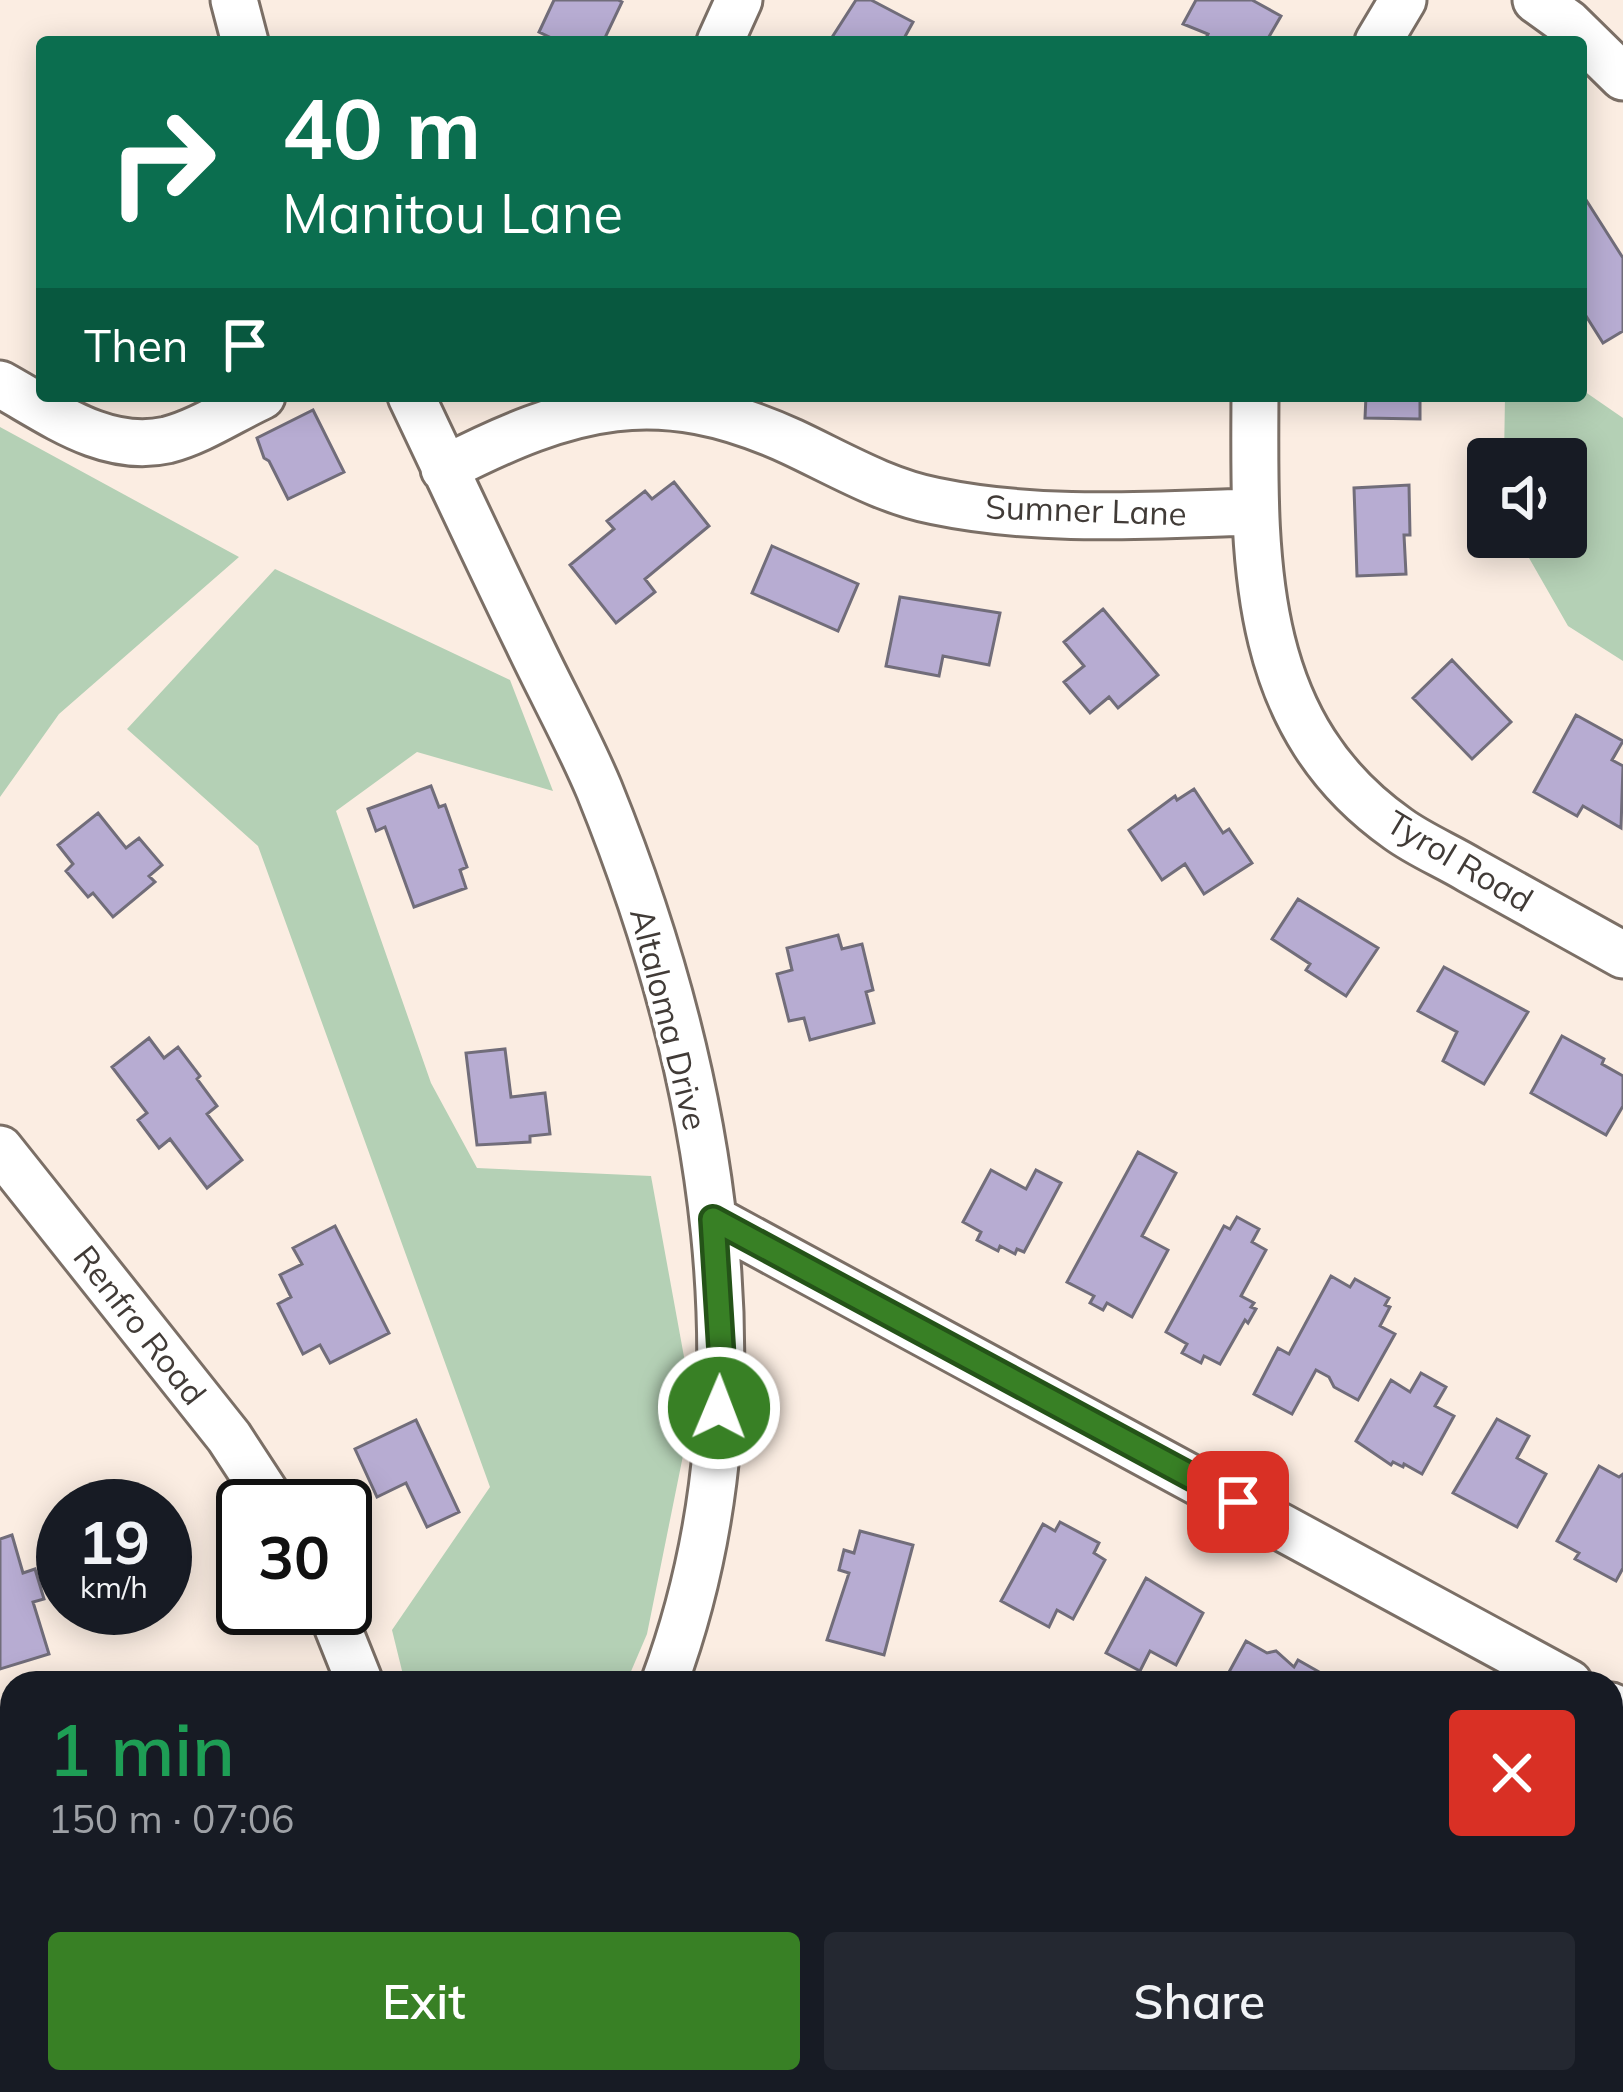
<!DOCTYPE html>
<html lang="en">
<head>
<meta charset="utf-8">
<style>
  :root { --surface:#171b24; --page:#242831; --text:#f1f3f6; --muted:#9ea1a6; --accent:#388025 }
  body { margin:0; font-family:Mulish,sans-serif; background:var(--page); color:var(--text); height:100vh; display:flex; flex-direction:column; font-size:45px; white-space:nowrap }
  * { box-sizing:border-box; margin:0 }
  p { font-size:39px; color:var(--muted) }
  .icon { flex:none; width:66px; height:66px; fill:none; stroke:currentColor; stroke-width:2; stroke-linecap:round; stroke-linejoin:round }
  .map { position:relative; flex:1; overflow:hidden }
  .details { position:absolute; left:0px; top:1671px; width:1623px; height:423px; display:flex; flex-direction:column; background:var(--surface); border-radius:36px 36px 0 0; box-shadow:0 6px 30px #0003 }
  .details>* { flex:none }
  .guide { position:absolute; left:36px; top:36px; width:1551px; height:366px; border-radius:12px; box-shadow:0 6px 30px #0003; background:#0b6e4f; color:#fff; overflow:hidden }
  .controls { position:absolute; left:1467px; top:438px; display:grid; gap:24px }
  .controls a { display:grid; place-items:center; width:120px; height:120px; border-radius:12px; background:var(--surface); box-shadow:0 6px 30px #0003; font-size:60px }
  .speed { position:absolute; left:36px; top:1479px; display:flex; gap:24px; font-size:60px; font-weight:700; text-align:center }
  .speed>* { display:grid; place-content:center; width:156px; height:156px; border-radius:50%; background:var(--surface); box-shadow:0 6px 30px #0003; line-height:1 }
  .speed small { font-size:30px; font-weight:400 }
  .speed .limit { border:6px solid #111; border-radius:18px; background:#fff; color:#111 }
  .pin { position:absolute; display:grid; place-items:center; width:102px; height:102px; color:#fff; margin:-51px; border-radius:24px; box-shadow:0 6px 18px #0006 }
  .me { position:absolute; width:132px; margin:-66px; rotate:1deg; stroke-linejoin:round; filter:drop-shadow(0 0 9px #0008) }
  .turn { display:flex; align-items:center; gap:42px; height:252px; padding:0 48px; font-size:54px }
  .turn .icon { width:156px; height:156px; stroke-width:2.5 }
  .turn b { display:block; font-size:84px; line-height:102px }
  .then { display:flex; align-items:center; height:114px; padding:0 48px; background:#0003; gap:24px; font-size:45px }
  .round { display:grid; place-items:center; flex:none; width:126px; height:126px; border-radius:12px; background:var(--page) }
  .overview { display:flex; align-items:center; justify-content:space-between; height:204px; padding:0 48px }
  h1 { font-size:72px; font-weight:600; line-height:90px; color:#1e9e55 }
  .action { display:flex; gap:24px; margin-top:auto; padding:24px 48px }
  .action a { flex:1; height:138px; border-radius:12px; background:var(--accent); color:#fff; font-size:48px; font-weight:600; line-height:138px; text-align:center }
  .action a+a { background:var(--page); color:var(--text) }
  .map>svg:first-child { display:block }
  .green { fill:#b4d0b5 }
  .building { fill:#b7acd2; stroke:#716d7a; stroke-width:3 }
  .lines { fill:none; stroke-linecap:round; stroke-linejoin:round }
  .minor-casing { stroke:#7b6f66; stroke-width:51 }
  .minor { stroke:#fff; stroke-width:45 }
  .route-casing { stroke:#245318; stroke-width:30 }
  .route { stroke:#388025; stroke-width:21 }
  .labels { text-anchor:middle; stroke-width:9; stroke-linejoin:round; paint-order:stroke }
  .street-label { font-size:33px; fill:#413b37; stroke:#fff }
</style>
</head>
<body>
<div class="map">
<svg width="1623" height="2092" viewBox="0 0 1623 2092">
  <rect width="100%" height="100%" fill="#fbede2"/>
  <path class="green" d="M1581 389 1623 418V661L1568 626 1517 537H1566V459H1504L1505 396H1581Z
    M0 427 239 557 59 714 0 797Z
    M275 569 510 680 553 791 417 752 336 811 431 1083 477 1168 651 1176 693 1406 647 1634 626 1683H405L392 1630 490 1487 258 846 127 729Z
    M0 1912 12 1915V2082H185L184 2092H0Z
    M516 2082H664L671 2092H510Z
    M777 2082H1551L1546 2092H769Z"/>
  <path class="building" d="M554 0H618L622 2 603 42H560L539 32Z
    M856 0H871L913 22 902 42H829Z
    M1196 0H1252L1281 16 1266 42H1204L1208 34 1183 24Z
    M1581 192 1623 258V331L1603 343 1581 308Z
    M1366 396H1420V419L1365 418Z
    M313 410 344 472 288 499 269 461 264 458 257 438Z
    M674 482 709 526 645 579 655 592 616 623 570 565 614 529 607 521 645 491 652 499Z
    M1409 485 1410 535H1404L1406 574 1357 576 1354 488Z
    M772 546 858 584 838 631 752 593Z
    M900 597 1000 613 989 665 943 656 939 676 886 666Z
    M1103 609 1158 675 1118 708 1109 697 1090 713 1064 682 1084 666 1064 642Z
    M1452 660 1511 722 1472 759 1413 698Z
    M1576 715 1623 741 1612 760 1623 766 1621 828 1583 806 1577 816 1534 792Z
    M431 786 439 807 445 805 467 867 460 870 466 888 414 907 385 827 376 831 368 809Z
    M1194 789 1223 833 1229 829 1252 863 1204 894 1185 864 1162 880 1129 830 1175 796 1177 800Z
    M98 813 126 848 139 838 162 865 149 876 155 882 113 917 93 893 88 897 66 871 73 864 58 845Z
    M1298 899 1378 948 1346 996 1306 970 1310 964 1272 939Z
    M838 935 842 949 862 944 873 990 866 992 874 1023 810 1040 804 1018 789 1021 777 974 792 970 787 948Z
    M1444 967 1528 1012 1484 1084 1443 1061 1457 1032 1418 1011Z
    M1562 1036 1604 1059 1602 1064 1623 1076V1106L1606 1135 1531 1093Z
    M149 1038 164 1058 178 1047 200 1076 197 1079 217 1106 207 1114 242 1160 207 1188 170 1139 159 1148 138 1120 147 1113 112 1067Z
    M505 1049 511 1097 545 1093 550 1134 530 1136V1142L477 1145 466 1053Z
    M1138 1152 1176 1173 1142 1236 1168 1250 1132 1317 1107 1303 1103 1310 1090 1303 1094 1296 1067 1282Z
    M991 1170 1026 1189 1036 1170 1061 1183 1024 1252 1017 1249 1015 1254 1000 1246 998 1251 977 1240 981 1232 963 1222Z
    M1237 1217 1259 1229 1252 1242 1266 1250 1241 1296 1254 1303 1251 1307 1256 1309 1248 1323 1245 1320 1220 1364 1204 1356 1201 1363 1182 1353 1187 1344 1166 1332 1224 1226 1230 1229Z
    M335 1226 389 1333 330 1363 320 1345 303 1354 278 1304 291 1297 280 1275 302 1264 293 1248Z
    M1331 1276 1350 1287 1355 1279 1389 1298 1385 1305 1390 1307 1380 1326 1395 1334 1358 1400 1334 1387 1329 1377 1316 1370 1292 1414 1254 1394 1278 1348 1289 1354Z
    M1421 1373 1446 1387 1435 1406 1454 1416 1422 1474 1404 1464 1403 1467 1393 1462 1391 1465 1356 1441 1391 1380 1410 1392Z
    M1497 1419 1529 1436 1517 1458 1546 1474 1517 1527 1453 1493Z
    M416 1420 459 1512 427 1527 406 1483 377 1497 355 1449Z
    M1599 1466 1619 1477 1623 1474V1568L1616 1581 1575 1559 1579 1553 1557 1541Z
    M1060 1522 1099 1543 1094 1553 1105 1560 1073 1619 1057 1610 1049 1627 1001 1601 1043 1524 1055 1531Z
    M860 1531 913 1545 884 1655 827 1640 849 1573 839 1570 844 1550 854 1553Z
    M12 1535 23 1573 35 1569 44 1599 33 1602 49 1654 0 1669V1539Z
    M1146 1578 1203 1613 1176 1665 1150 1651 1140 1671 1106 1653Z
    M1246 1641 1267 1653 1276 1651 1294 1667 1298 1660 1321 1673 1316 1683H1223Z
    M1611 1917 1623 1924V2012L1611 2005Z"/>
  <g class="lines">
    <defs>
      <path id="minor" d="M234 0 245 42
        M1536 0 1568 23 1623 77
        M720 42 739 0
        M1378 42 1403 0
        M0 384C51 412 105 454 167 440 199 432 232 410 262 396
        M411 396C450 478 488 560 528 642 551 691 578 739 599 789 712 1068 772 1393 664 1683
        M1255 396C1254 560 1249 724 1398 829 1420 845 1447 856 1470 870 1521 898 1572 927 1623 955
        M444 469C571 404 657 380 792 442 839 464 884 491 935 501 1041 523 1147 515 1254 512
        M0 1149 229 1437 274 1506
        M713 1219 1569 1683
        M330 1608 360 1683
        M1611 1706 1623 1712
        M462 2082 464 2092"/>
    </defs>
    <use href="#minor" class="minor-casing"/>
    <use href="#minor" class="minor"/>
  </g>
  <g class="lines">
    <defs>
      <path id="route" d="M719 1408 722 1363 713 1219 1238 1502"/>
    </defs>
    <use href="#route" class="route-casing"/>
    <use href="#route" class="route"/>
  </g>
  <g class="labels">
    <g class="street-label">
      <text transform="translate(1086 510) rotate(2)" y="12">Sumner Lane</text>
      <text transform="translate(1460 861) rotate(31)" y="12">Tyrol Road</text>
      <text transform="translate(669 1019) rotate(76)" y="12">Altaloma Drive</text>
      <text transform="translate(140 1325) rotate(52)" y="12">Renfro Road</text>
    </g>
  </g>
</svg>
<div class="controls">
<a><svg class="icon" aria-label="sound" viewBox="0 0 24 24"><path d="M4 9h4l5-4v14l-5-4H4zM17 9q2 3 0 6"/></svg></a>
</div>
<div class="speed"><div>19<small>km/h</small></div><div class="limit">30</div></div>
<div class="pin" style="left:1238px;top:1502px;background:#d93025"><svg class="icon" aria-label="arrive" viewBox="0 0 24 24"><path d="M6 21V4h12l-3 4 3 4H6"/></svg></div>
<svg class="me" style="left:719px;top:1408px" viewBox="-20 -20 40 40"><circle r="17" fill="#388025" stroke="#fff" stroke-width="3"/><path d="M0-11L8 9 0 5-8 9z" fill="#fff"/></svg>
<div class="guide">
<div class="turn"><svg class="icon" aria-label="right" viewBox="0 0 24 24"><path d="M7 20v-9h11M14 6l5 5-5 5"/></svg><div><b>40 m</b>Manitou Lane</div></div>
<div class="then">Then<svg class="icon" aria-label="arrive" viewBox="0 0 24 24"><path d="M6 21V4h12l-3 4 3 4H6"/></svg></div>
</div>
<section class="details">
<div class="overview"><div><h1>1 min</h1><p>150 m · 07:06</p></div><a class="round" style="background:#d93025;color:#fff"><svg class="icon" aria-label="close" viewBox="0 0 24 24"><path d="M6 6l12 12M18 6L6 18"/></svg></a></div>
<div class="action"><a>Exit</a><a>Share</a></div>
</section>
</div>
</body>
</html>
